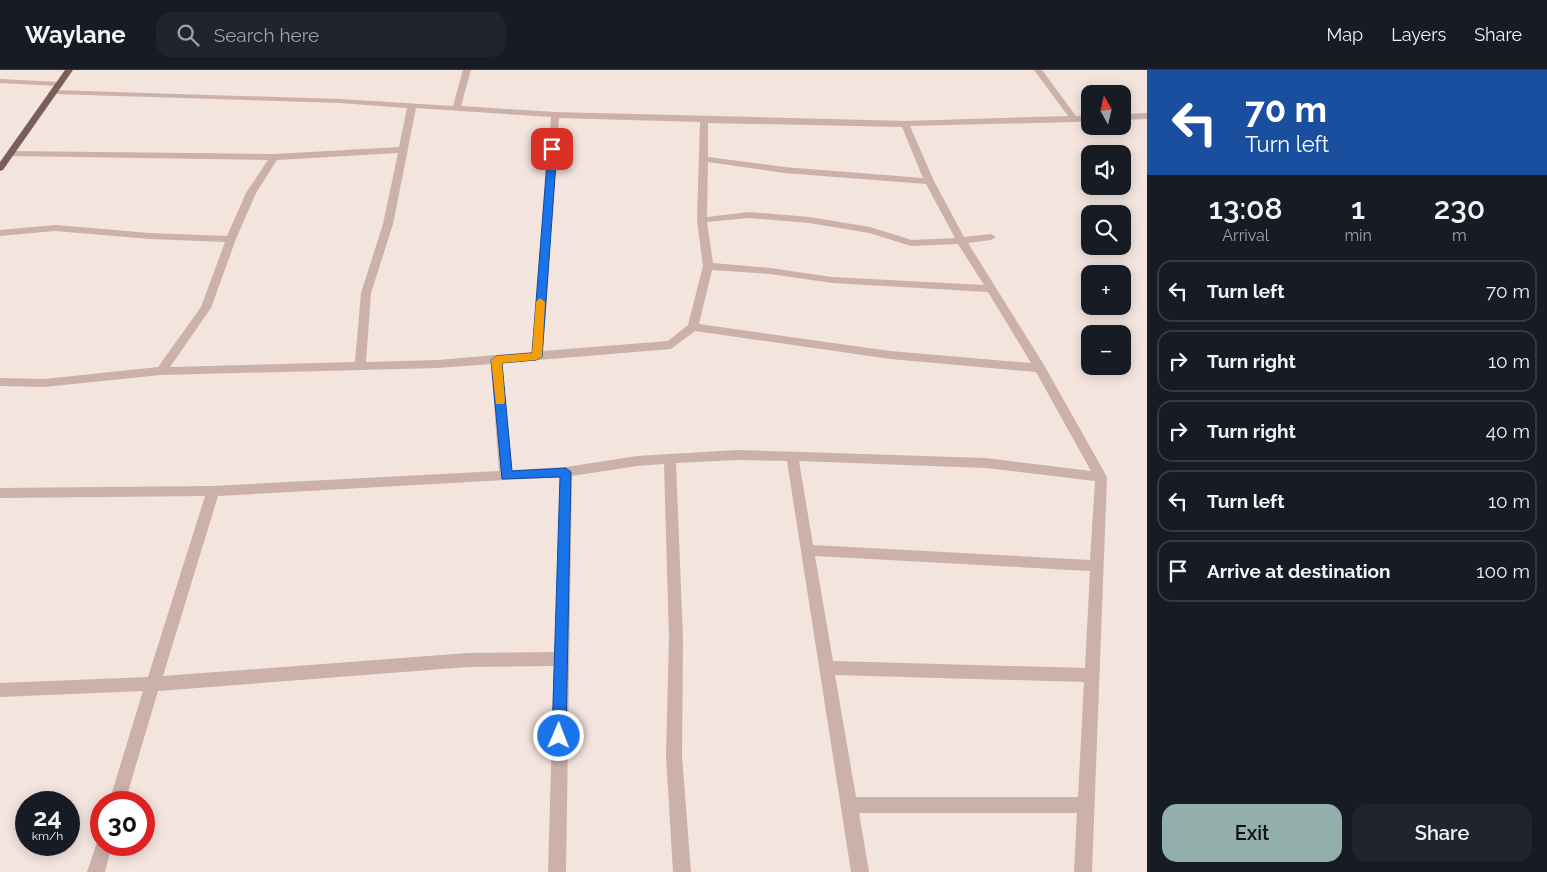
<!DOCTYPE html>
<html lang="en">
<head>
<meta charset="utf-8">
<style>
  :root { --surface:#171b24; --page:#20242c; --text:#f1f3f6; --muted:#9ea1a6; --line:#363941; --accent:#92afac }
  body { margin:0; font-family:Raleway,sans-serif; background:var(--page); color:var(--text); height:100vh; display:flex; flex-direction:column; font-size:19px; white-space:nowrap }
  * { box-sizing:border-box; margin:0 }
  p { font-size:16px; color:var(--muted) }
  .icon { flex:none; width:28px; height:28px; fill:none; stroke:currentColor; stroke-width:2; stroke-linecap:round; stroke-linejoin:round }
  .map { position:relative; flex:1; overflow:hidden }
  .details { display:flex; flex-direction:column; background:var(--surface); width:400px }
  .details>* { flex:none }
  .guide { background:#1a4fa0; color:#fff; overflow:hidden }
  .needle { width:32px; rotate:352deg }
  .controls { position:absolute; left:1081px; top:15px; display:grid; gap:10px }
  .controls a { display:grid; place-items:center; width:50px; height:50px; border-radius:10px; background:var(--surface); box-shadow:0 2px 12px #0003; font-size:25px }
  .speed { position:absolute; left:15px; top:721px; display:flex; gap:10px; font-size:25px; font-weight:700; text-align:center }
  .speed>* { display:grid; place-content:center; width:65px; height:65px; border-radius:50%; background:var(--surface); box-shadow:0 2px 12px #0003; line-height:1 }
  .speed small { font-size:12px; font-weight:400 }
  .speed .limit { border:8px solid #d22; background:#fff; color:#111 }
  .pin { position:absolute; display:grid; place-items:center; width:42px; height:42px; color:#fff; margin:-21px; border-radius:10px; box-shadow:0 2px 8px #0006 }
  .me { position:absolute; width:55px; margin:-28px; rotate:1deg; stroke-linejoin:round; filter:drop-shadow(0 0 4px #0008) }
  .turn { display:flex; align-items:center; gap:18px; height:105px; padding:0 15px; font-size:22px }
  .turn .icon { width:65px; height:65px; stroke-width:2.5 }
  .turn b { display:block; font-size:35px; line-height:42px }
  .eta { display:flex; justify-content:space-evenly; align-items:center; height:85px; text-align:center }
  .eta b { font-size:30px; font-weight:600; line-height:35px }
  .button { display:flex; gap:10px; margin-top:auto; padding:10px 15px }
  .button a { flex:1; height:58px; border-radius:15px; background:var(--accent); color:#111; font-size:20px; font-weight:600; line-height:58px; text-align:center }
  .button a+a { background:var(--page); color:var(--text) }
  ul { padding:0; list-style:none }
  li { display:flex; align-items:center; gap:15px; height:62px; margin:0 10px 8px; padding:0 5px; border:2px solid var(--line); border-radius:15px }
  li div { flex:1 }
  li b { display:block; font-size:19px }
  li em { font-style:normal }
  header { display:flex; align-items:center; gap:30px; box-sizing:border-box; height:70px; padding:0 25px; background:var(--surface); border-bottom:1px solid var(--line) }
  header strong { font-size:24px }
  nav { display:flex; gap:28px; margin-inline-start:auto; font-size:18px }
  .search { width:350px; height:45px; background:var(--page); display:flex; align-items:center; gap:12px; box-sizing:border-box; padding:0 18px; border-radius:15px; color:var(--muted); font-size:19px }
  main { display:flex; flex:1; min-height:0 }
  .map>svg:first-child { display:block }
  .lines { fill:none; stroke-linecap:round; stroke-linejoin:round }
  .minor { fill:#ccb1a9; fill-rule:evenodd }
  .major { fill:#7b5d5a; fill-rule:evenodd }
  .route { fill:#1a73e8; stroke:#114b97 }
  .slow { fill:#f59e0b }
</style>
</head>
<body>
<header>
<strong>Waylane</strong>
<div class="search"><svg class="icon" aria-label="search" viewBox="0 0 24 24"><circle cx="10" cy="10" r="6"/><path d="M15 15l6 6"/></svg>Search here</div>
<nav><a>Map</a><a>Layers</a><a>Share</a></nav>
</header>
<main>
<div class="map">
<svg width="1147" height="802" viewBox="0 0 1147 802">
  <rect width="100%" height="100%" fill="#f3e4de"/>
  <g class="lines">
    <path class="minor" d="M463 0H471L461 36 555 42 905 51 1068 46 1034 0H1042L1076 46 1090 45V51L1074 52 910 56 934 111 964 167 991 164 996 167 991 170 968 173 1044 295 1107 407 1092 802H1074L1077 743H859L869 802H851L787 391 737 390 676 393 683 569 682 686 691 802H673L666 686 669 569 664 394 637 396 572 406 566 802H548L554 596 468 597 158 621 125 732H109L143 621 0 627V613L148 607 205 426 0 428V418L213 416 499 401 491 294 438 298 161 305 44 317 0 316V308L44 309 158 297 201 237 225 172 150 169 55 161 0 166V160L55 155 150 163 227 166 246 123 268 90 11 86 7 83 8 81 274 84 399 77 407 38 340 33 55 24H52V20L340 29 453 36ZM416 38 551 47 532 282 438 290 366 292 371 223 393 154ZM559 48 700 52 697 150 703 196 688 255 668 271 543 281ZM708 53 902 57 923 108 784 97 708 87ZM398 83 383 154 361 223 355 292 170 297 211 238 236 169 256 123 277 90ZM708 92 784 103 926 114 955 168 912 170 870 157 809 147 749 142 707 147ZM749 148 809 153 869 163 911 176 958 174 984 215 832 207 770 198 713 193 707 152ZM712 200 770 204 832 213 988 222 1031 293 890 281 699 254ZM695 261 890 289 1036 302 1091 401 986 388 737 380 637 386 566 397 512 400 502 293 671 279ZM799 391 986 398 1095 411 1090 490 813 475ZM560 407 555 582 468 583 163 606 218 426ZM815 486 1090 501 1085 598 833 591ZM835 605 1084 612 1078 727H856Z
      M0 9 59 12 63 14 59 16 0 13Z
      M1147 43V49L1122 50V44Z
      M101 768V775H112L105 802H87L98 769Z"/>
    <path class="major" d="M65 0H73L3 100 0 101V92Z"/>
  </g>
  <path class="route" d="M552 77 557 79 542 287 536 290 502 293 512 401 566 398 571 402 566 666 564 671 559 673 554 671 552 666 560 407 502 409 491 290 496 286 532 283 548 79Z"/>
  <path class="slow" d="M540 228 545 232 542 287 536 290 502 293 505 331 504 334H496L491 290 496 286 532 283 536 232Z"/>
</svg>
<div class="controls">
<a><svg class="needle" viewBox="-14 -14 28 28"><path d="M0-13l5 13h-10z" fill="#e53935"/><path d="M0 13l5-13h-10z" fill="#9ea1a6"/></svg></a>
<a><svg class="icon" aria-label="sound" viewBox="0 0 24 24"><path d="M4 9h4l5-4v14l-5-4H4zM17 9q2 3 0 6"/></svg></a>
<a><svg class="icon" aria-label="search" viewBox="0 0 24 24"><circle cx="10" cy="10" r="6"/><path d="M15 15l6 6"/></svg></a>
<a>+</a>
<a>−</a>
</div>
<div class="speed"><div>24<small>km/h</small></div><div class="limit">30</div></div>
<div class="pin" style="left:552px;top:79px;background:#d93025"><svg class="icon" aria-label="arrive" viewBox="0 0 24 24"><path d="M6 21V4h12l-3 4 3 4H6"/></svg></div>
<svg class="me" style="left:559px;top:666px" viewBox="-20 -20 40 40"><circle r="17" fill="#1a73e8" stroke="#fff" stroke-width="3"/><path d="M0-11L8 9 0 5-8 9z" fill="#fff"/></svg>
</div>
<section class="details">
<div class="guide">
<div class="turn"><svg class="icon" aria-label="left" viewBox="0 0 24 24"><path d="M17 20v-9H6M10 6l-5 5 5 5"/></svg><div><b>70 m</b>Turn left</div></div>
</div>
<div class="eta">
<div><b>13:08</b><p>Arrival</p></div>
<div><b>1</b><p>min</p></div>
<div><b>230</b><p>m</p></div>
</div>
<ul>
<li><svg class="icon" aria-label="left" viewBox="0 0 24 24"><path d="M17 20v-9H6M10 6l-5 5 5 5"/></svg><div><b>Turn left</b></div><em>70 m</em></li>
<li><svg class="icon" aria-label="right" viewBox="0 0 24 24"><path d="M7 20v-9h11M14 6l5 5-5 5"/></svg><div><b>Turn right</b></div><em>10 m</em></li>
<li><svg class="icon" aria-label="right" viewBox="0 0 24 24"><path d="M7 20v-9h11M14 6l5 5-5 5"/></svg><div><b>Turn right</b></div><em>40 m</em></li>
<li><svg class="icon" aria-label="left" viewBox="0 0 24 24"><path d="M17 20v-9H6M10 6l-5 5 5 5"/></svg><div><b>Turn left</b></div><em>10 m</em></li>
<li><svg class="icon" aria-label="arrive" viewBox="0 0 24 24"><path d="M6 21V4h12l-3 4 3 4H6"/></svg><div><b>Arrive at destination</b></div><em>100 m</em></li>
</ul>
<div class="button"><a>Exit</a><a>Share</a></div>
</section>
</main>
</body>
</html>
